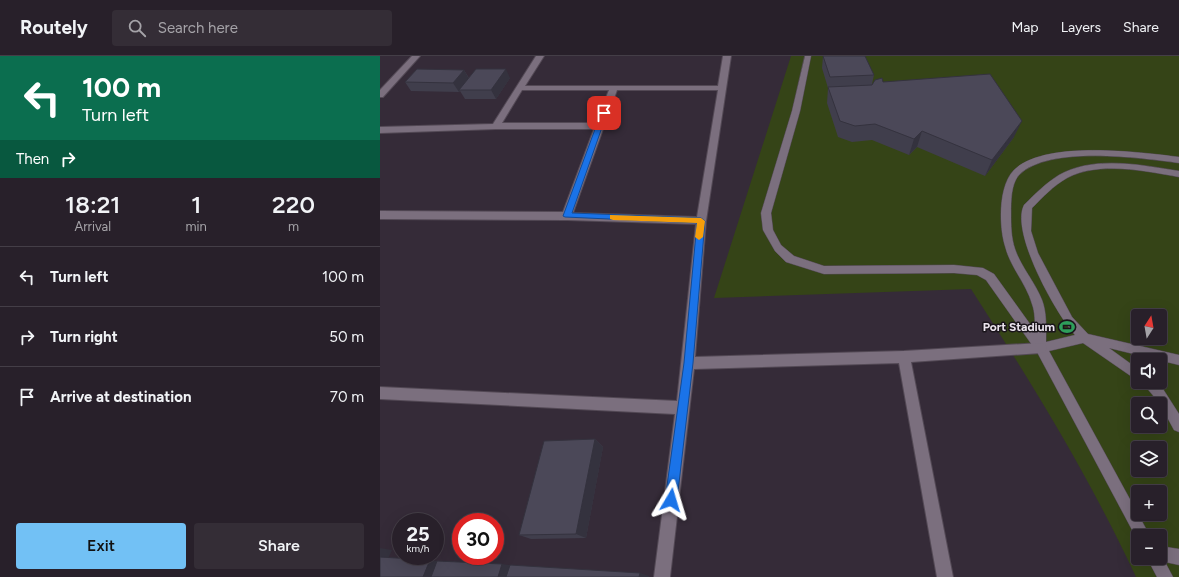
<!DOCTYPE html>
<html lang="en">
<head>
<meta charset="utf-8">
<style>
  :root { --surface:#28202a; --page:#342d36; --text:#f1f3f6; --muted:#a5a3a8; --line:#443e47; --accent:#72c1f5 }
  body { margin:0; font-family:Figtree,sans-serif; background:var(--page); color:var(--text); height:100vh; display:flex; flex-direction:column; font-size:15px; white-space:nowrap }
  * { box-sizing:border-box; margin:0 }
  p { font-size:13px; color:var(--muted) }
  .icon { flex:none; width:22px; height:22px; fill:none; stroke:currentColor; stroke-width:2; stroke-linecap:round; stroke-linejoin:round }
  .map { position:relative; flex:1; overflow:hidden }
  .panel { display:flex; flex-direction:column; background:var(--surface); width:380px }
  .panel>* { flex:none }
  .guide { background:#0b6e4f; color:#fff; overflow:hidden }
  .needle { width:26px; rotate:11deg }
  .tools { position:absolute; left:751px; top:253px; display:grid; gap:8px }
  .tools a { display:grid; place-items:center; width:36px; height:36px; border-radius:4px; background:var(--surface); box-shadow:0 4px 16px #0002,0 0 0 1px var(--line); font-size:20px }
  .speed { position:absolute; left:12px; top:457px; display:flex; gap:8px; font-size:20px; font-weight:700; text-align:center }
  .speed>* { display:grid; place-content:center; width:52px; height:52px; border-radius:50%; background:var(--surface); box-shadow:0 4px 16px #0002,0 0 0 1px var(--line); line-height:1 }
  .speed small { font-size:10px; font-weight:400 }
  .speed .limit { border:6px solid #d22; background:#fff; color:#111 }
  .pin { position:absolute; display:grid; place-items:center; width:34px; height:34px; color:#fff; margin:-17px; border-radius:8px; box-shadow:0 2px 6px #0006 }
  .me { position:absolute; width:44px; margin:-22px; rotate:7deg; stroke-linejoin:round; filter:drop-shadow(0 0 3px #0008) }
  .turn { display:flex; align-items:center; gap:14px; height:84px; padding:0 16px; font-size:18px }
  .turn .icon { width:52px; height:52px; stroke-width:2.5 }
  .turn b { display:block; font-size:28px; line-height:34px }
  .then { display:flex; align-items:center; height:38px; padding:0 16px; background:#0003; gap:8px; font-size:15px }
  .eta { display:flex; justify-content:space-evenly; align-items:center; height:68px; text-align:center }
  .eta b { font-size:24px; font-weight:600; line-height:28px }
  .action { display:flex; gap:8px; margin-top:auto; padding:8px 16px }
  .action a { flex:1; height:46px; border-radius:4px; background:var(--accent); color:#111; font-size:16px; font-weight:600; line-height:46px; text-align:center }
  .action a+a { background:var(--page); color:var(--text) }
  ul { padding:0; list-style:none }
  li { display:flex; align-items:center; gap:12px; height:60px; padding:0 16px; border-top:1px solid var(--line) }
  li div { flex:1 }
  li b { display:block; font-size:15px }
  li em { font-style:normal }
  header { display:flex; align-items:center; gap:24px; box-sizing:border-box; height:56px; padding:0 20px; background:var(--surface); border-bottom:1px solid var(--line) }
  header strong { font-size:19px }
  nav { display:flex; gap:22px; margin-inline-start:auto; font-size:14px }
  .search { width:280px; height:36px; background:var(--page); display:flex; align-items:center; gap:10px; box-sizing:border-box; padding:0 14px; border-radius:4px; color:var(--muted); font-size:15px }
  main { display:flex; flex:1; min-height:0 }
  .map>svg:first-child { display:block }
  .green { fill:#354417; fill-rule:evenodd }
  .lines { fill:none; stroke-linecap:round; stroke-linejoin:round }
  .lane-casing { stroke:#534955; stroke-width:1 }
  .street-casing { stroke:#534955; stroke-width:2 }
  .secondary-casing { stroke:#534955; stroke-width:2 }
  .lane { fill:#7b6f7e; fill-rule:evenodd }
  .street { fill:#7b6f7e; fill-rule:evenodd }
  .secondary { fill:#7b6f7e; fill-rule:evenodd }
  .wall { fill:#403e4c }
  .shaded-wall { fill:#34323e }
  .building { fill:#4b4858; stroke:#34323e }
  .route { fill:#1a73e8; stroke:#114b97 }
  .slow { fill:#f59e0b }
  .labels { text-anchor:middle; stroke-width:3; stroke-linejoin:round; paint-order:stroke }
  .poi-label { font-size:12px; font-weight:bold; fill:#ebe4ed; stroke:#1a151b; text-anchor:end }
</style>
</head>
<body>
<header>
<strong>Routely</strong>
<div class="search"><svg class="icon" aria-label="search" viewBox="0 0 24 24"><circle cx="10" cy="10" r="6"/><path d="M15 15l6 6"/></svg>Search here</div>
<nav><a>Map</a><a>Layers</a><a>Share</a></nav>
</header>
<main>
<section class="panel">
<div class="guide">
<div class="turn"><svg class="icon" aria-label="left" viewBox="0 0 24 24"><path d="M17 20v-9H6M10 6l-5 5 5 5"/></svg><div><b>100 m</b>Turn left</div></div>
<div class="then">Then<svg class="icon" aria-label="right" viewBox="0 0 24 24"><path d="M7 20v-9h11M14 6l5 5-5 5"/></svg></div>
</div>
<div class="eta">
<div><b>18:21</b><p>Arrival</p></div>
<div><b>1</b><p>min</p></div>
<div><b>220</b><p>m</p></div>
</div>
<ul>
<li><svg class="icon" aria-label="left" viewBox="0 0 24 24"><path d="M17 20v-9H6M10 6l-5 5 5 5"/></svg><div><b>Turn left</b></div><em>100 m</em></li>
<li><svg class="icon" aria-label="right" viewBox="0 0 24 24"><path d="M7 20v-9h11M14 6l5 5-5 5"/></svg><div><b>Turn right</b></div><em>50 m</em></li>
<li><svg class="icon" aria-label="arrive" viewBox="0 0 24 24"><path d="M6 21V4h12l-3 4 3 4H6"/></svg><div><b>Arrive at destination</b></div><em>70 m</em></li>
</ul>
<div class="action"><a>Exit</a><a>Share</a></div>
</section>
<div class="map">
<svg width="799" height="521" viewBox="0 0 799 521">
  <rect width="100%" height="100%" fill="#352b38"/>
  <path class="green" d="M411 0H799V521H756C709 420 651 326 591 233L334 242ZM758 260H780V282H758ZM758 304H780V326H758ZM758 348H780V370H758ZM758 392H780V414H758ZM758 436H780V458H758ZM758 480H780V502H758Z"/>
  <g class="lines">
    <defs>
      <path id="lane" d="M425 0H431L420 55 391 157 393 174 401 189 414 200 444 210 574 209 603 212 614 218 655 275C655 266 655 256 652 248 646 227 630 211 625 190 619 171 618 130 634 114 665 84 758 96 799 101V107C760 102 669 89 639 119 631 128 631 145 631 157 631 169 631 181 635 193 641 211 655 226 662 244 667 257 666 272 666 286L695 279C676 258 630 176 644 149 655 138 666 127 679 119 714 99 762 109 799 115V121C765 115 719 105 687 122 673 130 663 141 652 152L651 175 658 197 692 261 708 278 799 299V309L729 292 758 313V325L703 287 669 295 770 480H758V485L657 296 606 224 597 219 574 217 444 218 406 206 395 195 383 174 381 157 412 55Z
        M762 326H776L783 333 799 358V376L794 374 780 348Z
        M780 490 799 493V509L785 506 793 521H777L767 502H780Z"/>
      <path id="street" d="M156 0H164L145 30H338L343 0H351L326 165 315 301 524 295 661 287 665 288 667 292 665 296 661 297 531 306 573 521H557L519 307 314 313 290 521H274L295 358 0 343V331L297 345 316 168 187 164 0 163V155L183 156 214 73H116L0 77V71L113 68ZM142 34H229L216 67H122ZM237 34H338L317 161 193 157Z"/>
      <path id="secondary" d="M32 0H40L3 41H0V34Z"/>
    </defs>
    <use href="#lane" class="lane-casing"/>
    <use href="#street" class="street-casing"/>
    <use href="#secondary" class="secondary-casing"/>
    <use href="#lane" class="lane"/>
    <use href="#street" class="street"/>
    <use href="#secondary" class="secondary"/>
  </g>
  <path class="wall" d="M443 0 494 19 492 28 503 26 634 81 605 120 537 91 529 99 492 84 472 86 458 81 447 47 448 32 442 12Z
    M84 14 89 22H130L116 43H85L80 35 79 36 31 35 25 26Z
    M215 383 223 391 206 482 151 483 139 479Z"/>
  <path class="shaded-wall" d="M126 13 130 22 116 43 111 34Z
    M84 14 89 23 79 34 80 35 79 36 73 27Z
    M642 65 634 81 605 120 612 104Z
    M542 75 537 91 529 99 534 83Z
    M215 383 223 391 206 482 196 478Z
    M0 492 12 494 0 521Z
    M50 504 68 507 62 521H43Z
    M122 508 136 510 133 521H118Z
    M260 517 269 520V521H259Z"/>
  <path class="building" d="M443 0H485L494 19 450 21Z
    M37 13 84 14 73 27 25 26Z
    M96 13H126L111 34H79Z
    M610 18 642 65 612 104 542 75 534 83 495 68 475 70 460 65 448 31 492 29 495 24 502 22 503 26Z
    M215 383 196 478 139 479 164 385Z
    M0 501 50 504 43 521H0Z
    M57 505 122 508 118 521H51Z
    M130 509 260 517 259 521H126Z"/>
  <path class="route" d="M224 55 227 57 192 157 321 162 325 165 313 307 297 444 295 448 291 450 287 448 285 444 304 307 317 167 185 161 183 160 221 57Z"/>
  <path class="slow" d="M230 159 321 162 325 165 323 181 319 184 315 181 317 167 233 164 230 163Z"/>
  <defs>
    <symbol id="stadium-bare" viewBox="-9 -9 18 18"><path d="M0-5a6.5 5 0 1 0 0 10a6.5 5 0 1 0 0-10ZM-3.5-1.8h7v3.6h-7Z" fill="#2e9e5b" stroke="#1a151b" stroke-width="2.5" paint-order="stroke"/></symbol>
  </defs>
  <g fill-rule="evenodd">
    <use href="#stadium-bare" x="676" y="260" width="22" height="22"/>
  </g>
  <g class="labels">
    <g class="poi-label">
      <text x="675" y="275">Port Stadium</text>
    </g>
  </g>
</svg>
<div class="tools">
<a><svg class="needle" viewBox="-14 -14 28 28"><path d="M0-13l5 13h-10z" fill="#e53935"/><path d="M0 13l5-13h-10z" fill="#a5a3a8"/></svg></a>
<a><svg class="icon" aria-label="sound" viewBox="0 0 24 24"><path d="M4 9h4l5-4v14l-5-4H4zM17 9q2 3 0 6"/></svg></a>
<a><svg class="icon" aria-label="search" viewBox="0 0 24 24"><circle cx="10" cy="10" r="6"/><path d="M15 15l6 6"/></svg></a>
<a><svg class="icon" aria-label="layers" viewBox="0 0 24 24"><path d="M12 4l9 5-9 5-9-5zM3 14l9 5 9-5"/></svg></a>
<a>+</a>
<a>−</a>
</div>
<div class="speed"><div>25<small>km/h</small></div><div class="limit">30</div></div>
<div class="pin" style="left:224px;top:57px;background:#d93025"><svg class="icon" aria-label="arrive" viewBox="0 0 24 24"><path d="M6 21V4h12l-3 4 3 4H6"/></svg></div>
<svg class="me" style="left:291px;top:444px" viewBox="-20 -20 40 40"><path d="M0-17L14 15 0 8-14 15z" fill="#1a73e8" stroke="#fff" stroke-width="4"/></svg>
</div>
</main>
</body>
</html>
